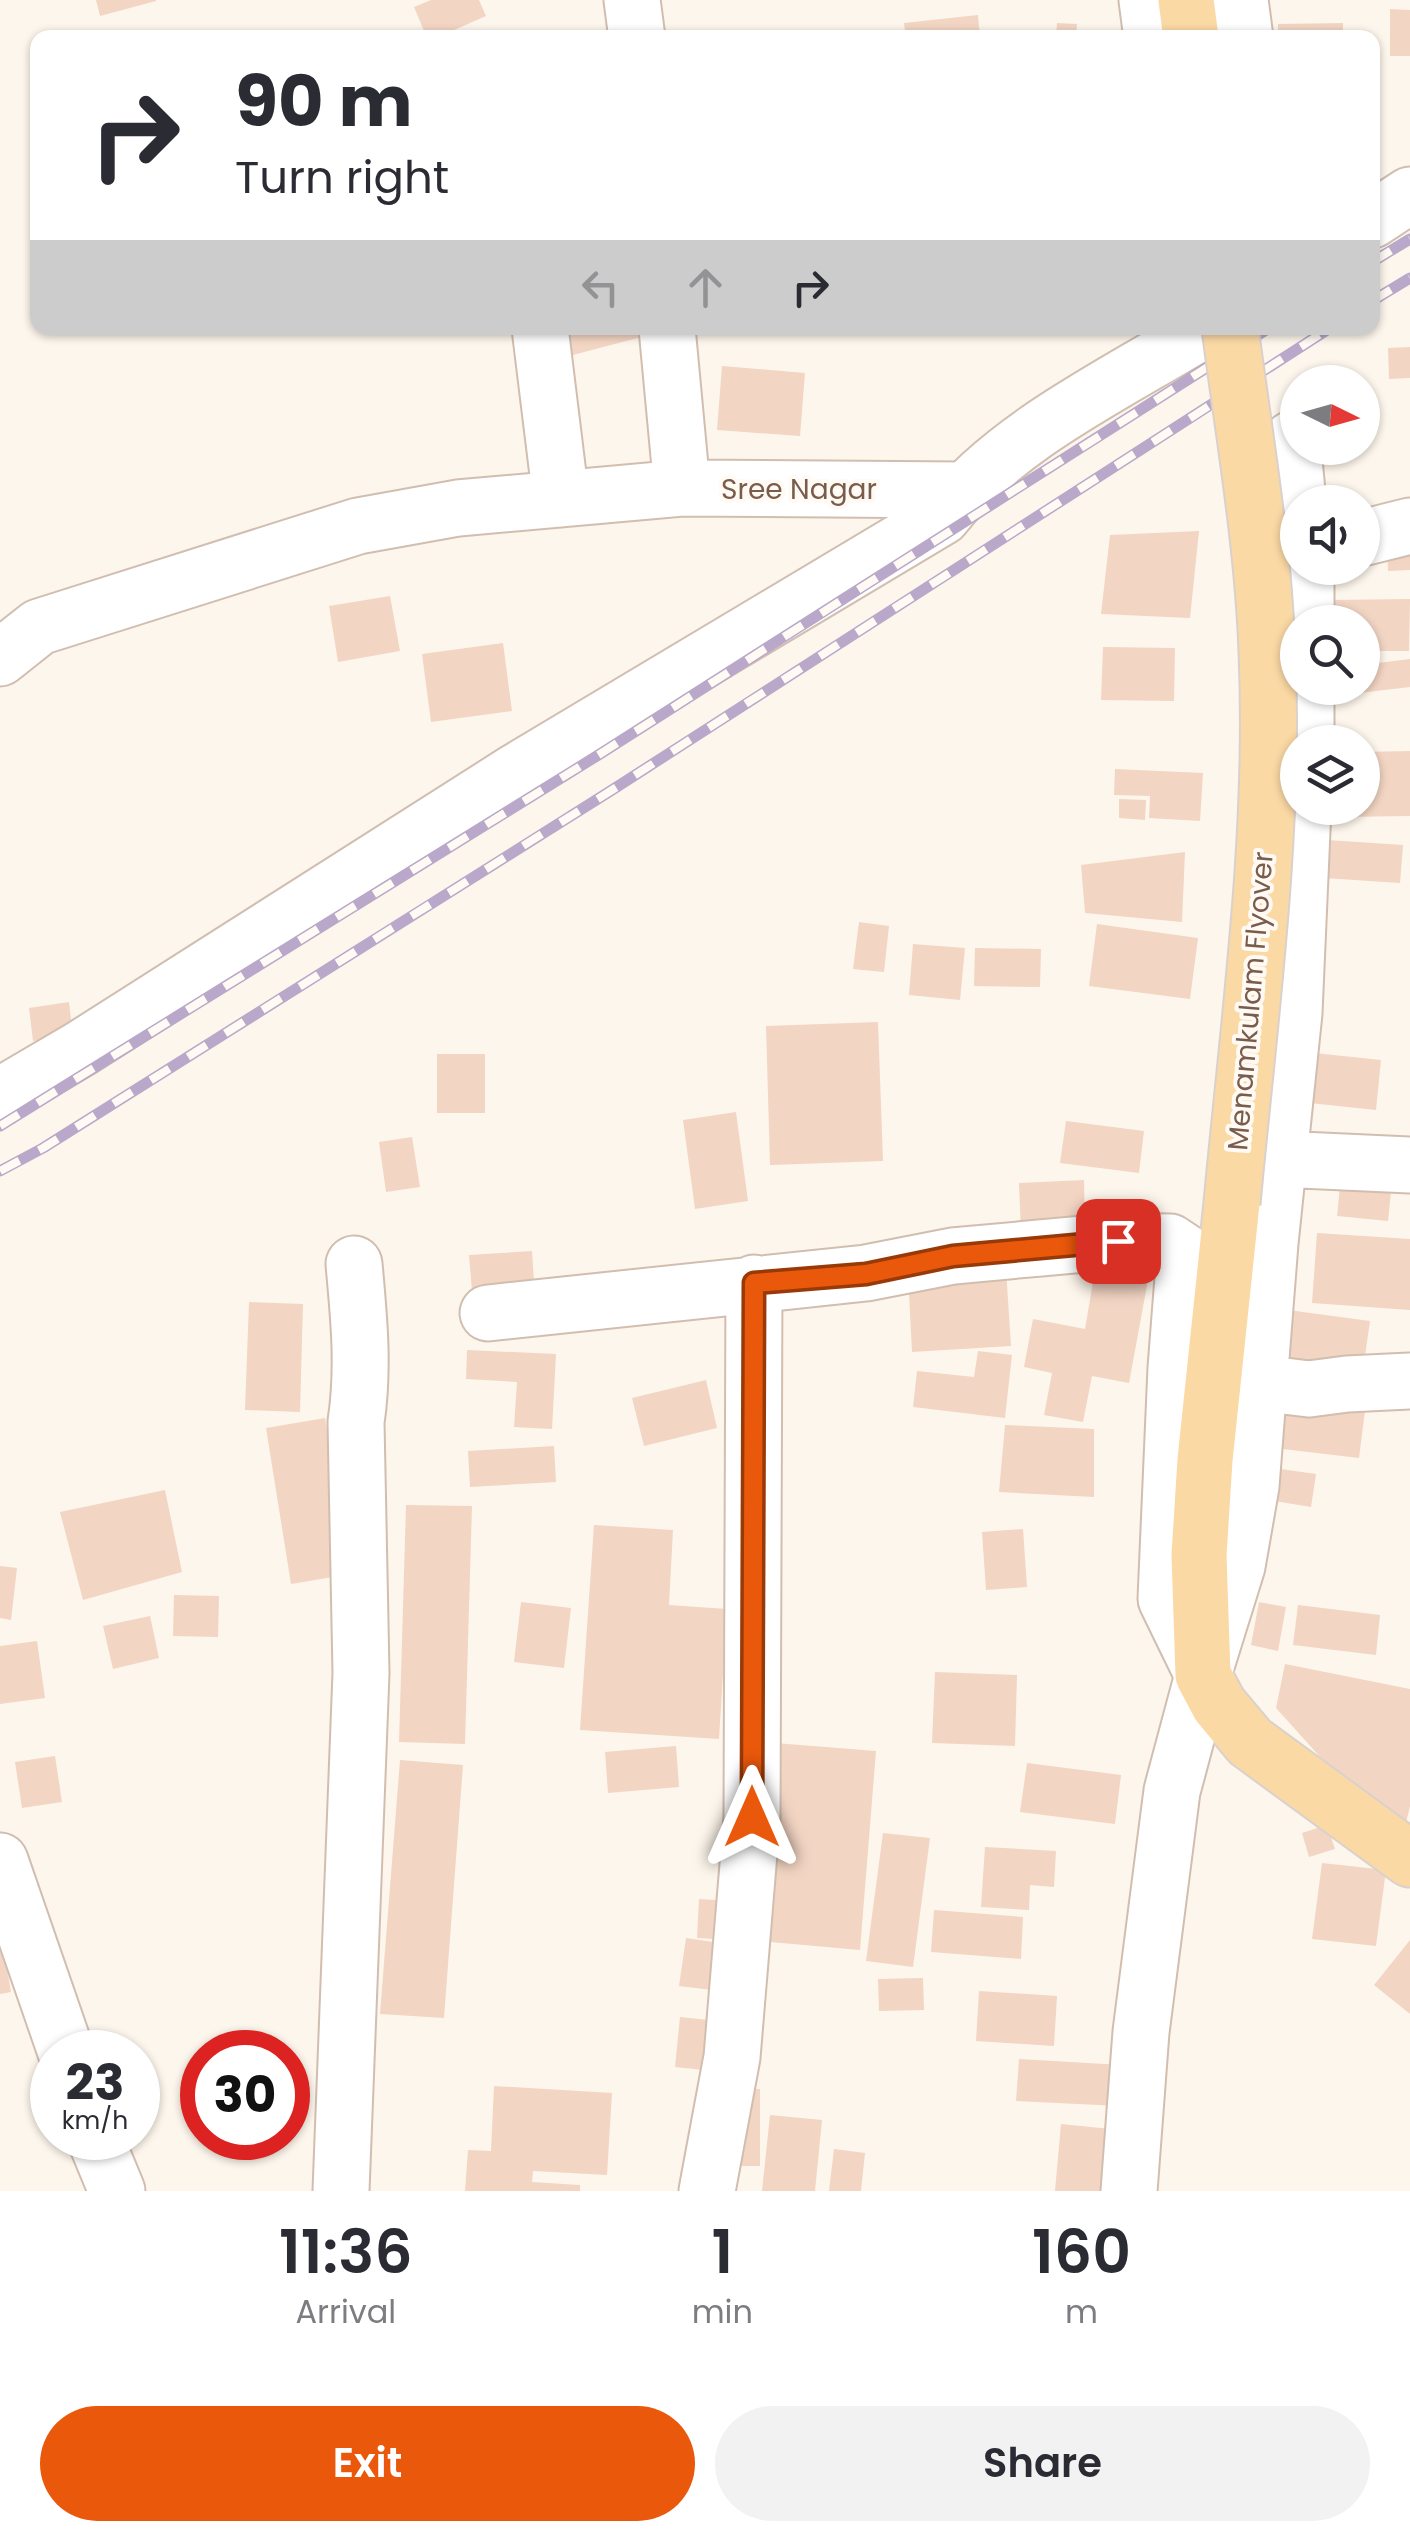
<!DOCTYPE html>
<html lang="en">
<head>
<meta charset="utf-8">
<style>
  :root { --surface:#fff; --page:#f2f2f3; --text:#2b2b33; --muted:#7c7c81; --accent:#ea580c }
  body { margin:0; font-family:Poppins,sans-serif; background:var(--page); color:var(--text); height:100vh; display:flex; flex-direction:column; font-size:38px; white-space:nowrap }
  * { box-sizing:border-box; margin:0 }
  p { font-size:32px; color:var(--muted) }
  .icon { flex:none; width:55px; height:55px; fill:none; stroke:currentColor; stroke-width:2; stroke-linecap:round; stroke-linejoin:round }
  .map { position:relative; height:2191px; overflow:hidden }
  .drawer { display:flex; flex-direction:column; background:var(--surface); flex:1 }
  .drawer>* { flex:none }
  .hud { position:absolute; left:30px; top:30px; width:1350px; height:305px; border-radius:20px; box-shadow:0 2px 8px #0004; background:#fff; color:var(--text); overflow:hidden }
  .needle { width:65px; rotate:95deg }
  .tools { position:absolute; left:1280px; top:365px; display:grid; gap:20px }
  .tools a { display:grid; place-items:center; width:100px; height:100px; border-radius:50%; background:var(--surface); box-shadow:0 2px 8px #0004; font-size:50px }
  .speed { position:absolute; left:30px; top:2030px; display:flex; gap:20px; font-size:50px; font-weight:700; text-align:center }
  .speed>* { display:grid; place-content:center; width:130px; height:130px; border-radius:50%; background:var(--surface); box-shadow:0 2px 8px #0004; line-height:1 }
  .speed small { font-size:25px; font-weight:400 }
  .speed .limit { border:15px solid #d22; background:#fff; color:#111 }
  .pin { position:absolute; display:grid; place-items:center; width:85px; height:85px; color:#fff; margin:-42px; border-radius:20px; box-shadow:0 5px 15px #0006 }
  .me { position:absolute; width:110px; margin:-55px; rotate:0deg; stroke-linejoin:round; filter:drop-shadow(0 0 8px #0008) }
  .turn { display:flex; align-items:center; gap:35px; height:210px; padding:0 40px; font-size:45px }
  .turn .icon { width:130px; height:130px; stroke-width:2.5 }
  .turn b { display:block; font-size:70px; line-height:85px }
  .lanes { display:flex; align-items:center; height:95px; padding:0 40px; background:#0003; justify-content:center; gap:50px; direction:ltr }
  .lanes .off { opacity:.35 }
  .eta { display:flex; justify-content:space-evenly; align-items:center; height:170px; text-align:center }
  .eta b { font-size:60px; font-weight:600; line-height:70px }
  .button { display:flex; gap:20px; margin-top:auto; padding:20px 40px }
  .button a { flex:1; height:115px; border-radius:60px; background:var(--accent); color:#fff; font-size:40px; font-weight:600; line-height:115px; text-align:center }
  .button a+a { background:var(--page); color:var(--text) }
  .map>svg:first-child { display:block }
  .building { fill:#f3d5c3 }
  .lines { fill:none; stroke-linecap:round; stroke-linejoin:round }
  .minor-casing { stroke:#d1beb0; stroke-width:59 }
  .major-casing { stroke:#dad1cd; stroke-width:59 }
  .minor { stroke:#fff; stroke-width:55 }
  .major { stroke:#fbd9a5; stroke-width:55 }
  .rail-casing { stroke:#b9a8c9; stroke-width:11 }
  .rail { stroke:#fffaf3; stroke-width:8; stroke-dasharray:22; stroke-linecap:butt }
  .major-bridge-casing { stroke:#dad1cd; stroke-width:59; stroke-linecap:butt }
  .major-bridge { stroke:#fbd9a5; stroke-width:55 }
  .route-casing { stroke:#983908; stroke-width:25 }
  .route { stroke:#ea580c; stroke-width:18 }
  .labels { text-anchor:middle; stroke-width:8; stroke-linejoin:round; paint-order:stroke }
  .street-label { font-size:28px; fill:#7a5c4d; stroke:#fffaf3 }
</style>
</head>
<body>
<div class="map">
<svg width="1410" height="2191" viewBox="0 0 1410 2191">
  <rect width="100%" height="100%" fill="#fdf6ec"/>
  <path class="building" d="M96 0H156V1L100 16Z
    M431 0H479L486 16 436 38H427L414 7Z
    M1390 9 1410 10V56H1390Z
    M978 15 980 38H906L904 23Z
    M1057 23 1077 24 1076 38H1056Z
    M1343 23V38H1278V24Z
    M561 328H651L653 334 569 356Z
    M1410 347V378L1389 379 1388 348Z
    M722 366 805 373 800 436 717 430Z
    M1199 531 1190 618 1101 614 1110 535Z
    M1410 539V570L1388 571 1387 540Z
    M390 596 400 651 338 662 329 606Z
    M1410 599 1409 651H1362V622H1329V600Z
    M503 643 512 711 431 722 422 654Z
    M1103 647 1175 648 1174 701 1101 700Z
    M1410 659V687L1359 693 1358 688H1362V665Z
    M1410 751V816L1340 817V808H1362V752Z
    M1115 769 1203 773 1200 821 1149 818 1150 796 1114 795Z
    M1119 799 1146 800 1145 820 1119 818Z
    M1327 840 1403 845 1400 883 1324 878Z
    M1185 852 1182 922 1085 913 1081 865Z
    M859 922 889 926 884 972 853 969Z
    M1097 924 1198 938 1190 999 1089 986Z
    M913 944 965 948 960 1000 909 995Z
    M975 948 1041 949 1040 987 974 986Z
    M69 1002 73 1036 33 1041 29 1008Z
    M878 1022 883 1161 770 1165 766 1026Z
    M1305 1052 1381 1060 1376 1110 1300 1102Z
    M437 1054H485V1113H437Z
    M736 1112 748 1201 695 1209 683 1120Z
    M1066 1121 1144 1131 1139 1173 1060 1163Z
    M412 1137 420 1187 386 1192 379 1142Z
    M1084 1180 1085 1232 1021 1234 1019 1183Z
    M1340 1186 1391 1192 1388 1221 1337 1216Z
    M1317 1233 1410 1239V1310L1312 1303Z
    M532 1251 535 1299 473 1303 469 1255Z
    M1006 1269 1011 1346 912 1352 908 1275Z
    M1095 1270 1148 1280 1129 1383 1092 1376 1083 1422 1044 1415 1052 1373 1024 1367 1033 1319 1085 1329Z
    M249 1302 303 1304 300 1412 245 1410Z
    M1288 1310 1370 1321 1364 1363 1326 1358 1323 1384 1279 1378Z
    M467 1350 556 1354 552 1429 514 1427 517 1382 466 1379Z
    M978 1351 1012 1355 1005 1418 913 1407 917 1371 974 1377Z
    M706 1380 717 1428 644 1446 632 1398Z
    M1272 1392 1366 1403 1359 1458 1265 1447Z
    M325 1418 351 1574 291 1584 266 1428Z
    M1005 1425 1094 1429V1497L999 1492Z
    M554 1446 556 1482 470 1487 468 1451Z
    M1267 1467 1316 1474 1311 1507 1262 1499Z
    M165 1490 182 1572 83 1600 60 1512Z
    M406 1505 472 1506 465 1744 399 1742Z
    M594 1525 673 1530 669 1605 727 1609 719 1739 580 1730Z
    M1023 1529 1027 1587 986 1590 982 1532Z
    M0 1566 17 1568 11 1620 0 1618Z
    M174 1595 219 1596 218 1637 173 1636Z
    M521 1602 571 1608 564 1668 514 1662Z
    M1259 1602 1286 1607 1278 1651 1251 1645Z
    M1298 1605 1380 1615 1376 1655 1293 1645Z
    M150 1616 159 1658 113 1669 103 1626Z
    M37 1641 45 1698 0 1704V1646Z
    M1285 1664 1410 1689V1806L1406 1823 1358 1799 1276 1708Z
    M935 1672 1017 1675 1015 1746 932 1743Z
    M775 1743 876 1751 860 1950 759 1941Z
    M676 1746 679 1787 608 1793 605 1752Z
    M55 1756 62 1802 22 1808 15 1762Z
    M400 1760 463 1765 444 2018 380 2014Z
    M1027 1763 1121 1775 1115 1824 1020 1812Z
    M1327 1825 1335 1849 1309 1857 1302 1833Z
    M883 1833 930 1838 913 1967 866 1961Z
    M985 1847 1056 1851 1054 1887 1030 1885 1029 1910 981 1907Z
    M1322 1863 1386 1870 1376 1946 1312 1939Z
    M699 1899 733 1901 731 1940 697 1938Z
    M934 1910 1023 1917 1021 1959 931 1952Z
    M686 1938 727 1944 720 1991 679 1986Z
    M1410 1940V2014L1374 1985Z
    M4 1950 11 1992 0 1994V1951Z
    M923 1978 924 2010 879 2011 878 1979Z
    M979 1991 1057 1996 1054 2046 976 2041Z
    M680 2017 718 2021 713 2071 675 2067Z
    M1019 2059 1122 2065 1119 2106 1016 2101Z
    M494 2086 612 2093 607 2175 533 2171 532 2182 580 2185V2191H465L468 2150 491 2151Z
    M740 2089H760V2166H741Z
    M770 2115 822 2120 815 2191H762Z
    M1061 2124 1121 2130 1115 2191H1055Z
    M834 2149 865 2153 861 2191H829Z"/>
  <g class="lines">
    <defs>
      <path id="minor" d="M632 0 637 38
        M1147 0 1152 38
        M1240 0 1245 38
        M1372 220 1410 195
        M540 328 561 499
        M667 328 682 488
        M1292 439 1298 502
        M1362 538 1410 526
        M1306 568V622
        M0 658 39 627 358 526 458 508 682 488 963 490
        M1306 688V742
        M0 1096 80 1049 517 771 942 517C1007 434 1118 383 1207 328
        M1279 1159 1410 1165
        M488 1313 866 1273 953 1256 1040 1248 1118 1241 1170 1242 1185 1252 1176 1368 1166 1599 1203 1675
        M1259 1383 1309 1389 1347 1384 1410 1381
        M0 1861 66 2052
        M95 2138 117 2191
        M341 2191 361 1673 356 1422C364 1369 359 1318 354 1264
        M707 2191 732 2057 752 1817 754 1283
        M1129 2191 1141 2032 1172 1791 1203 1675 1237 1566 1251 1486 1270 1243 1294 1013 1303 808"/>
      <path id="major" d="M1186 0 1191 38
        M1232 1203 1205 1460 1199 1555 1203 1675 1219 1705 1250 1742 1410 1859"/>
    </defs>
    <use href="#minor" class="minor-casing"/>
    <use href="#major" class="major-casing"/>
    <use href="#minor" class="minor"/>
    <use href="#major" class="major"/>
    <defs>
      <path id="rail" d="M1372 262 1410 239
        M1372 301 1410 278
        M0 1126 600 754 1269 328
        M0 1171 43 1148 612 790 1330 328"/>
    </defs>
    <use href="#rail" class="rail-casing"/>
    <use href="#rail" class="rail"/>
    <defs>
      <path id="major-bridge" d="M1230 328C1244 435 1263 543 1267 651 1275 835 1249 1020 1232 1203"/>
    </defs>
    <use href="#major-bridge" class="major-bridge-casing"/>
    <use href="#major-bridge" class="major-bridge"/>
  </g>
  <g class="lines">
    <defs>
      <path id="route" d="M752 1817 754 1283 866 1274 953 1256 1118 1241"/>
    </defs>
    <use href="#route" class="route-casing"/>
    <use href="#route" class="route"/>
  </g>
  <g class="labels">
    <g class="street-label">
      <text x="799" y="499">Sree Nagar</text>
      <text transform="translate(1250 1001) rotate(-85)" y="10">Menamkulam Flyover</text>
    </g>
  </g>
</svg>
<div class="tools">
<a><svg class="needle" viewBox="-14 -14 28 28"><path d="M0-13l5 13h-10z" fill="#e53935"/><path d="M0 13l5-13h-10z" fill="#7c7c81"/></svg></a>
<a><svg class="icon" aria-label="sound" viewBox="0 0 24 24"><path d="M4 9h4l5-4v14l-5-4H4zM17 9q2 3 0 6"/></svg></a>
<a><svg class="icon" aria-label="search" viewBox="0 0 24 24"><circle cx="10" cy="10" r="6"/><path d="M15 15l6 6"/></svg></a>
<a><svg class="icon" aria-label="layers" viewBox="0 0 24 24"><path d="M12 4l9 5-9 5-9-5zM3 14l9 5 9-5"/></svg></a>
</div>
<div class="speed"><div>23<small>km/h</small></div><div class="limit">30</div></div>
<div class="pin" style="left:1118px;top:1241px;background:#d93025"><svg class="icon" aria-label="arrive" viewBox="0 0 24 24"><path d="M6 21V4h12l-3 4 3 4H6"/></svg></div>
<svg class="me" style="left:752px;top:1817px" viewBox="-20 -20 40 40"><path d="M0-17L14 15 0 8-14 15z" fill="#ea580c" stroke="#fff" stroke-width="4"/></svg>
<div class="hud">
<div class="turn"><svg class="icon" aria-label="right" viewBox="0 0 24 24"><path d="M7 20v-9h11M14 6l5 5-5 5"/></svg><div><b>90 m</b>Turn right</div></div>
<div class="lanes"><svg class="icon off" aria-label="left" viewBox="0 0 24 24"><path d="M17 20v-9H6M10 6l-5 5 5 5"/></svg><svg class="icon off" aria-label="ahead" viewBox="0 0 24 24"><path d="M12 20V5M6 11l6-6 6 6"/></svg><svg class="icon" aria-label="right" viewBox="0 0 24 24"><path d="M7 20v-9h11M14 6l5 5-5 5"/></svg></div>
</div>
</div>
<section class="drawer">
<div class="eta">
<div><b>11:36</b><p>Arrival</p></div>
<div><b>1</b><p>min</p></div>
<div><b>160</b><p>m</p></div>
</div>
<div class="button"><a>Exit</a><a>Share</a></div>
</section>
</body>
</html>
